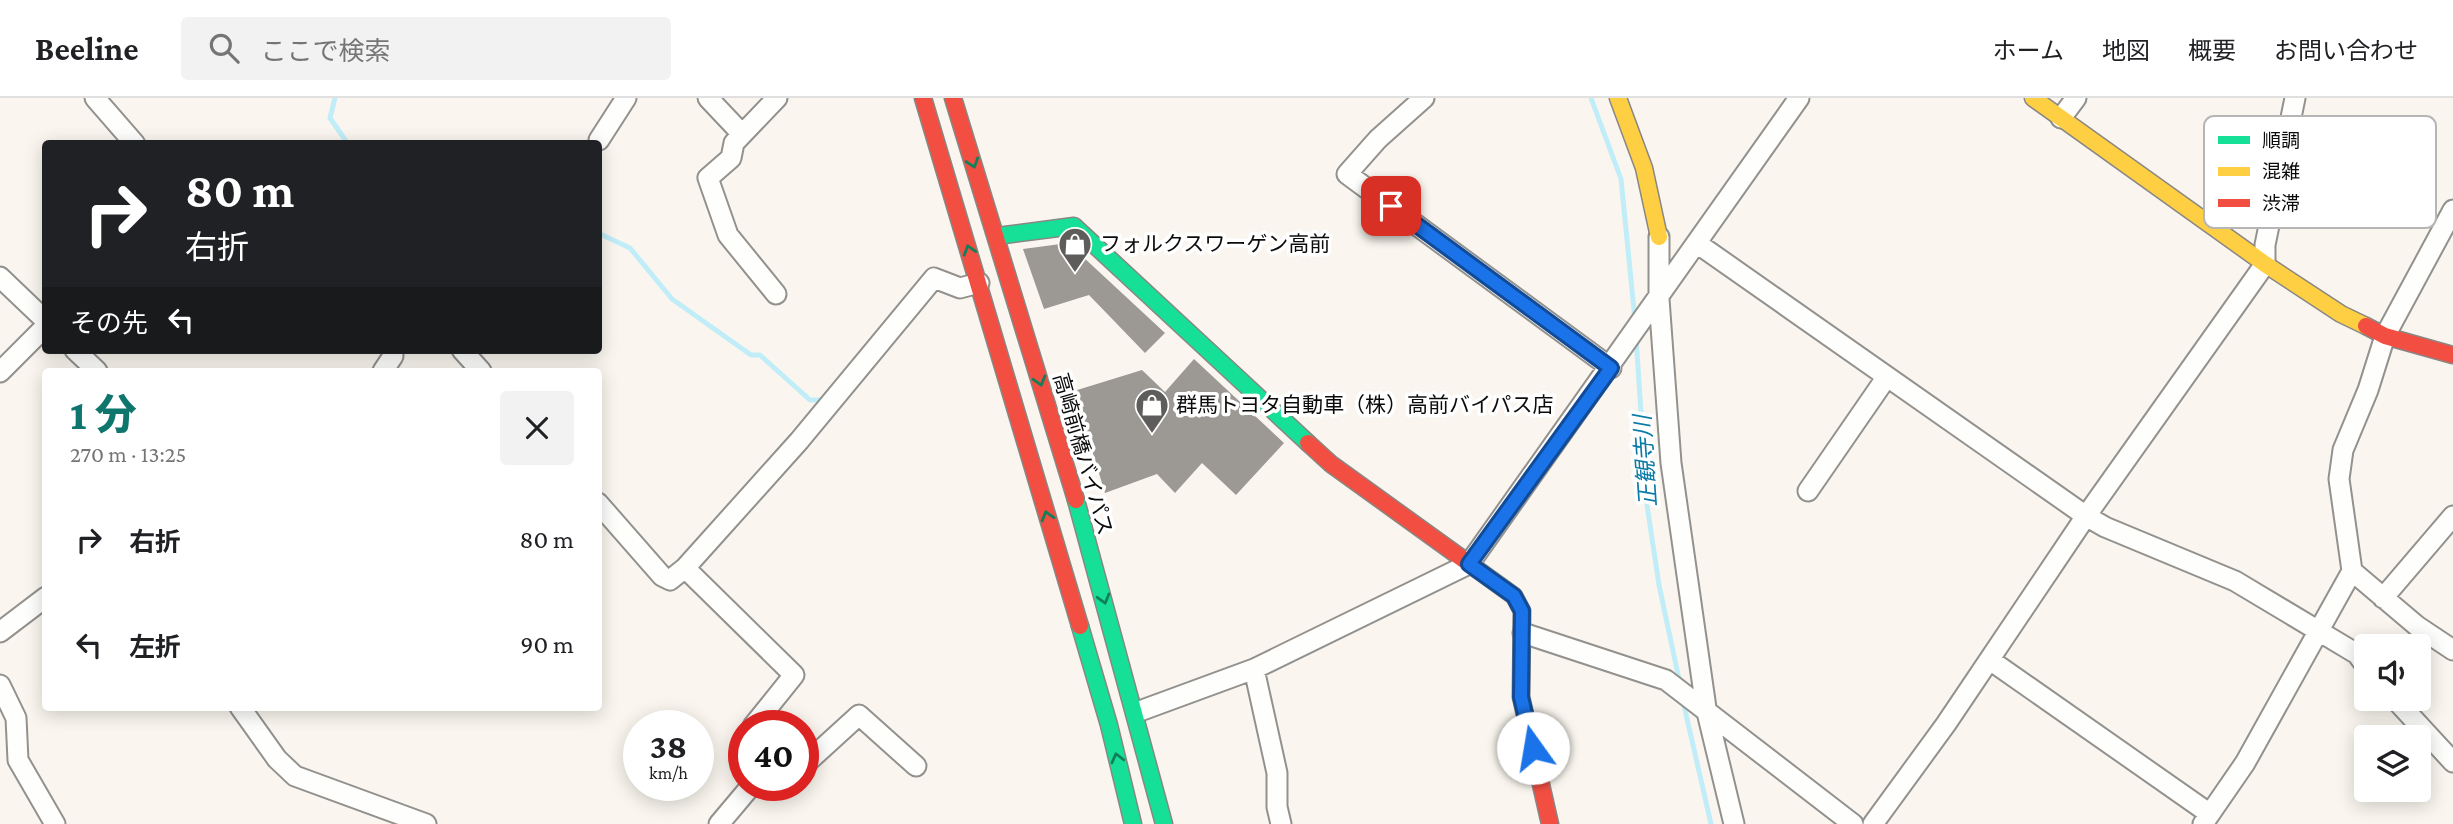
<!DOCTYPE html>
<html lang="ja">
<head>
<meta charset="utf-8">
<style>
  :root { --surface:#fff; --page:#f2f2f2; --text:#202124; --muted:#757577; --line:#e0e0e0; --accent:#0f766e }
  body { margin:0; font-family:"Crimson Pro","Noto Sans JP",serif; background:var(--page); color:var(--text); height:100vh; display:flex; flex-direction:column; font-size:26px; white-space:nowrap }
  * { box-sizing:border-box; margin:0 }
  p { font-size:23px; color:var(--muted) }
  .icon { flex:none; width:38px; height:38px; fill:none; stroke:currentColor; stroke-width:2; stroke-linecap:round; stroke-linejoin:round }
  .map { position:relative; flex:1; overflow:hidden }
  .drawer { position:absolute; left:42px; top:270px; width:560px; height:343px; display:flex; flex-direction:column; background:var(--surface); border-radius:7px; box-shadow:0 4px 18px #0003 }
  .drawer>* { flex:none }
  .top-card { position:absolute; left:42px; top:42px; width:560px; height:214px; border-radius:7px; box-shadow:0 4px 18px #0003; background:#202124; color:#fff; overflow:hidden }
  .controls { position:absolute; left:2354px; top:536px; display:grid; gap:14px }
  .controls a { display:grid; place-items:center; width:77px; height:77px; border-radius:7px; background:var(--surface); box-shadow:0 4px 18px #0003; font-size:35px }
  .speed { position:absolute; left:623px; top:612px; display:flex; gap:14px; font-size:35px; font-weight:700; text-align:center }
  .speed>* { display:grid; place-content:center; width:91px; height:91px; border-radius:50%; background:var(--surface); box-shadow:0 4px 18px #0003; line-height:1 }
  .speed small { font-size:18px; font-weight:400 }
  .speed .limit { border:10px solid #d22; background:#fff; color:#111 }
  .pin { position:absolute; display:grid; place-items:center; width:60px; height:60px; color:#fff; margin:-30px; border-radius:14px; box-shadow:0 4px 10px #0006 }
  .me { position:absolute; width:77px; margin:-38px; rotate:347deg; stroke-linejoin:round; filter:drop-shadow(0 0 5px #0008) }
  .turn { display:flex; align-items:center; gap:24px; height:147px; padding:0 28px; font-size:32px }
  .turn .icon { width:91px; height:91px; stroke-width:2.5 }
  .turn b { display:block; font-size:49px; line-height:60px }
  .then { display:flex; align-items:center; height:66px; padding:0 28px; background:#0003; gap:14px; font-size:26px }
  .round { display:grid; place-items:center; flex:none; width:74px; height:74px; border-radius:7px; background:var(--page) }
  .head { display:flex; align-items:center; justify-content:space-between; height:119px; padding:0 28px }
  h1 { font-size:42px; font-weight:800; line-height:52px; color:var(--accent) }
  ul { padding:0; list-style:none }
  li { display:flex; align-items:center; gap:21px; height:105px; padding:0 28px }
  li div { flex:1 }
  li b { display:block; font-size:26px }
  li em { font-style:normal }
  header { display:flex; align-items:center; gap:42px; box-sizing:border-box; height:98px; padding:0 35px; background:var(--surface); border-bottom:2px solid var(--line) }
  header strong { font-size:33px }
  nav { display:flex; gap:38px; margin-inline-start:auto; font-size:24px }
  .search { width:490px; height:63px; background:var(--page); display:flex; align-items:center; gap:18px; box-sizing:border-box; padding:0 24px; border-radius:7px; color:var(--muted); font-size:26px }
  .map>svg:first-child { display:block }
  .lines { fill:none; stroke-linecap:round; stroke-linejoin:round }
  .stream { stroke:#c1edf8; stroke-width:5 }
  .building { fill:#9c9995 }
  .street-casing { stroke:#93918e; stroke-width:23 }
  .fast-casing { stroke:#898784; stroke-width:19 }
  .slow-casing { stroke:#898784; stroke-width:19 }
  .jam-casing { stroke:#898784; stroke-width:19 }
  .street { stroke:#fefefd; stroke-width:19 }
  .fast { stroke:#16e098; stroke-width:16 }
  .slow { stroke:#ffcf43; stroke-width:16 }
  .jam { stroke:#f24e42; stroke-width:16 }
  .oneway { stroke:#118059 }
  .route-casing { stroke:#114b97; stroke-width:18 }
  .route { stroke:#1a73e8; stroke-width:12 }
  .labels { text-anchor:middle; stroke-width:7; stroke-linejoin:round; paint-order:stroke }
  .poi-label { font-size:21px; fill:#0b0b0b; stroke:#fff; text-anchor:start }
  .street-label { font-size:21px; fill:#0b0b0b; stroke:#fff }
  .water-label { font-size:23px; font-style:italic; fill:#0b7ba7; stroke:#fff }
  .key { fill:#fff; stroke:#b6b6b6; stroke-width:2 }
  .key-label { font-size:19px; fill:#0b0b0b }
</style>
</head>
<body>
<header>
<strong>Beeline</strong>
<div class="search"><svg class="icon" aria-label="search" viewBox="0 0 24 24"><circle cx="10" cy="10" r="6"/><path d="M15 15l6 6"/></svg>ここで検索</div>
<nav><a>ホーム</a><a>地図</a><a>概要</a><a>お問い合わせ</a></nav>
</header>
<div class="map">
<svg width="2453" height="726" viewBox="0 0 2453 726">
  <rect width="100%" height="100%" fill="#faf6ef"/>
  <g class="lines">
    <path class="stream" d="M335 0 330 20 348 46
      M1591 0 1621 81 1635 222
      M598 135 630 150 672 201 751 257H760L810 302H824
      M1636 239 1647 407 1659 487 1680 586
      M1683 603 1711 726"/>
  </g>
  <path class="building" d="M1068 145 1165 235 1145 255 1089 197 1044 211 1023 151Z
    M1194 261 1284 345 1236 397 1202 365 1175 395 1157 376 1105 395 1074 293 1142 272 1165 294Z"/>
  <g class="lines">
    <defs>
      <path id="street" d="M95 0 135 46
        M708 0 742 36
        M1424 0 1378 41 1347 76 1611 270
        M2061 20 2076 0
        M599 42 626 0
        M2453 112 2385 238 2368 292 2343 352 2339 381 2352 473 2417 528 2453 552
        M1659 139V201L1671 365 1706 610 1734 726
        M1698 146 2086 418 2105 429 2235 483 2357 556 2366 568
        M0 179 46 223
        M776 196 728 137 708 80 731 60 734 45 777 0
        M75 252 97 273
        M462 252 481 273
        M383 273 393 258 392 252
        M0 274 46 228
        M1808 393 1886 280
        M598 405 662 478 670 482 685 470 799 343 934 180 960 190 979 185
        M685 470 794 577 753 628
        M2383 500 2453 418
        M0 534 46 499
        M1523 535 1666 582 1853 726
        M1990 562 2210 716
        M1254 571 1277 675V709L1281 726
        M0 587 16 620 18 662 55 726
        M2394 600 2453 664
        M240 609 277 661 295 678 426 726
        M1137 614 1254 571 1469 466 1799 0
        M803 668 859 617 916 668
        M719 726 751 688
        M1873 726 1946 626 2086 418 2265 166V147L2295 0
        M2203 726 2245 665 2352 473"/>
      <path id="fast" d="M997 138 1074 128 1308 345
        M1076 402 1164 726
        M1080 528 1109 627 1133 726"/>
      <path id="slow" d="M1618 0 1644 70 1659 139
        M2033 0 2265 166 2341 216 2366 228"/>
      <path id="jam" d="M923 0 1080 528
        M953 0 1076 402
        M2366 228 2385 238 2453 257
        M1308 345 1331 366 1514 498 1522 513 1521 599 1550 726"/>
    </defs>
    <use href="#street" class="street-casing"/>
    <use href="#fast" class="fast-casing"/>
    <use href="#slow" class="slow-casing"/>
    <use href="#jam" class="jam-casing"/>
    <use href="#street" class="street"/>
    <use href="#fast" class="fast"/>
    <use href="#slow" class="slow"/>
    <use href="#jam" class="jam"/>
  </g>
  <defs><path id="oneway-chevron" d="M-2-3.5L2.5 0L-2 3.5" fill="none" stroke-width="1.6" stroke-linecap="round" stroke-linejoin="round" transform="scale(1.75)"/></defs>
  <g class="oneway">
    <use href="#oneway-chevron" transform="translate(973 65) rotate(72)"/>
    <use href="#oneway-chevron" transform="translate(969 152) rotate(-107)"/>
    <use href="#oneway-chevron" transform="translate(1040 283) rotate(74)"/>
    <use href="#oneway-chevron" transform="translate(1047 418) rotate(-106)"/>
    <use href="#oneway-chevron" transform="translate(1104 501) rotate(74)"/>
    <use href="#oneway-chevron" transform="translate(1117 660) rotate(-104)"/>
  </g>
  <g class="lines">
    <defs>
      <path id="route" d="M1391 108 1611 270 1469 466 1514 498 1522 513 1521 599 1533 650"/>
    </defs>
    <use href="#route" class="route-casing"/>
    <use href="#route" class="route"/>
  </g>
  <defs>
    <symbol id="shop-pin" viewBox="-11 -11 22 30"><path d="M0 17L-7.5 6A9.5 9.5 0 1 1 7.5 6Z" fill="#5f5d5b" stroke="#fff"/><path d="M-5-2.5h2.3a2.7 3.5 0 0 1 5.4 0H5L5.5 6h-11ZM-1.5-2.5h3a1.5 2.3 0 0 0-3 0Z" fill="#fff"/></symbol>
  </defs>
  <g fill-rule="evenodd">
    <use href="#shop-pin" x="1056" y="127" width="38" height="52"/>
    <use href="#shop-pin" x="1133" y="288" width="38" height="52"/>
  </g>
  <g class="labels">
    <g class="poi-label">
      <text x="1100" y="153">フォルクスワーゲン高前</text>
      <text x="1176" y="314">群馬トヨタ自動車（株）高前バイパス店</text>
    </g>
    <g class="street-label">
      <text transform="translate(1083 356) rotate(74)" y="7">高崎前橋バイパス</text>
    </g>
    <g class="water-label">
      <text transform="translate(1645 363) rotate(-94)" y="8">正観寺川</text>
    </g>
  </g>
  <rect x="2204" y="18" width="232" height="112" rx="10" class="key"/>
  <rect x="2218" y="38" width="32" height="8" fill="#16e098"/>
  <rect x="2218" y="69" width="32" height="9" fill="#ffcf43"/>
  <rect x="2218" y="101" width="32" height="8" fill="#f24e42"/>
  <g class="key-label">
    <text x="2262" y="49">順調</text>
    <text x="2262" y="80">混雑</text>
    <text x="2262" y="112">渋滞</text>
  </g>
</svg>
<div class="controls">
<a><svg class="icon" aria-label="sound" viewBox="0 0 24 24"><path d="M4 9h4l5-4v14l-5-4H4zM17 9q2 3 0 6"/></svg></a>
<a><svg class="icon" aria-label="layers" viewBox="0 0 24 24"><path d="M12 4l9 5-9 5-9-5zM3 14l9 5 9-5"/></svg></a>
</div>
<div class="speed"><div>38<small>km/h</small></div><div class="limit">40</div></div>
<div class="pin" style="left:1391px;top:108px;background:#d93025"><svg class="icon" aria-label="arrive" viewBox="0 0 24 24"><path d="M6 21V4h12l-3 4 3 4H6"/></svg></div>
<svg class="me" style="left:1533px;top:650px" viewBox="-20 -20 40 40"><circle r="19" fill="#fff"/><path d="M0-13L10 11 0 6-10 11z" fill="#1a73e8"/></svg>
<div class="top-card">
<div class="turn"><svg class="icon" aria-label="right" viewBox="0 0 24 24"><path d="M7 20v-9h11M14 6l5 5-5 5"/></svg><div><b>80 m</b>右折</div></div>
<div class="then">その先<svg class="icon" aria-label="left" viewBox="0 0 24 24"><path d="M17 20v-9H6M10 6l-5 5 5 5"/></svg></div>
</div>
<section class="drawer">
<div class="head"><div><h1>1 分</h1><p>270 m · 13:25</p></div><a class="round"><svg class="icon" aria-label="close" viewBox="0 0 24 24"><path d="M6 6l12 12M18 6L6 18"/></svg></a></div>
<ul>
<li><svg class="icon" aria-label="right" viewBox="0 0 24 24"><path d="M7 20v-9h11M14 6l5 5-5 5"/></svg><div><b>右折</b></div><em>80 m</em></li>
<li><svg class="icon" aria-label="left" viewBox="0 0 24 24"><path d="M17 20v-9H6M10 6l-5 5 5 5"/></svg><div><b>左折</b></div><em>90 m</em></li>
</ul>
</section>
</div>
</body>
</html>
